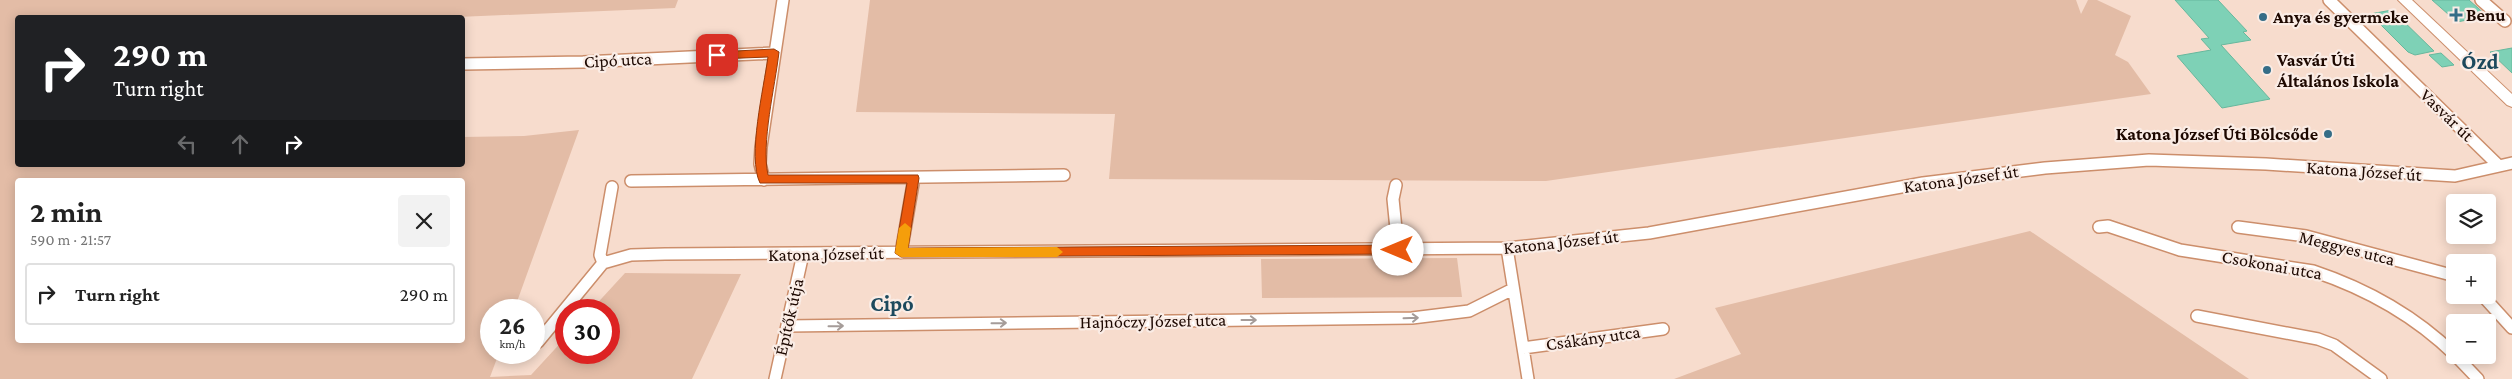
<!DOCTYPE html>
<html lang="en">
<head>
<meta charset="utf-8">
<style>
  :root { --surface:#fff; --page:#f2f2f2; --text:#222; --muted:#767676; --line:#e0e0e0 }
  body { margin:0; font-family:"Crimson Pro",serif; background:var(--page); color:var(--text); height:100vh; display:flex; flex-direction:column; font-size:19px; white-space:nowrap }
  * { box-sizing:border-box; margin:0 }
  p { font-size:16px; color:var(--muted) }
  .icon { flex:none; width:28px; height:28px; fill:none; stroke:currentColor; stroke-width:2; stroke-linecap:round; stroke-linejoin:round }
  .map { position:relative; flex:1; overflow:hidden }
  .sheet { position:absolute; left:15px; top:178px; width:450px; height:165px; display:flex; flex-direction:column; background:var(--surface); border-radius:5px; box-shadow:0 2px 12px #0003 }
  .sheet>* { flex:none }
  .top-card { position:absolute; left:15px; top:15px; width:450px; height:152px; border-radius:5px; box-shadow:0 2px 12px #0003; background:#202124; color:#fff; overflow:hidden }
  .buttons { position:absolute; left:2446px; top:194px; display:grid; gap:10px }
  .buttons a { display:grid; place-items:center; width:50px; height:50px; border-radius:5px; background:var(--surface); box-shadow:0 2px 12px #0003; font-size:25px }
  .speed { position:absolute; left:480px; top:299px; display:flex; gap:10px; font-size:25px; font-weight:700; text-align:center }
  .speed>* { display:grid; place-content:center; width:65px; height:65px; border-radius:50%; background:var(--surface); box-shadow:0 2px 12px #0003; line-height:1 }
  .speed small { font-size:12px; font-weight:400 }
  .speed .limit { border:8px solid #d22; background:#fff; color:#111 }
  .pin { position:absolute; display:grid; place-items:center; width:42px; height:42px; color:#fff; margin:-21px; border-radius:10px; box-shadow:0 2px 8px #0006 }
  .me { position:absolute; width:55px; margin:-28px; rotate:270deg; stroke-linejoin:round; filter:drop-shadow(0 0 4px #0008) }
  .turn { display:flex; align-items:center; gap:18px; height:105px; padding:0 15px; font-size:22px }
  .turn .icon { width:65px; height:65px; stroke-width:2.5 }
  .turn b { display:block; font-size:35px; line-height:42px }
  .lanes { display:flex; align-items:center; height:48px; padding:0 15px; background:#0003; justify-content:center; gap:25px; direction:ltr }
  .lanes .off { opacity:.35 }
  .round { display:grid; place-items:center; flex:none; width:52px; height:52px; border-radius:5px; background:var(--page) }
  .overview { display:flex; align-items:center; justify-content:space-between; height:85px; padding:0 15px }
  h1 { font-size:30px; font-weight:700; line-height:38px }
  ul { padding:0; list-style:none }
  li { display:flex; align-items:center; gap:15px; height:62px; margin:0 10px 8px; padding:0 5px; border:2px solid var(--line); border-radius:5px }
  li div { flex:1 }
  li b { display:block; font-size:19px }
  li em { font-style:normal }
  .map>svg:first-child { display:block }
  .green { fill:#e3bca6; fill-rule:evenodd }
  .building { fill:#7ed1b6; stroke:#66b89d }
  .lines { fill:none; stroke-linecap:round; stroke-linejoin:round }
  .minor-casing { stroke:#cc8e6b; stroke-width:14 }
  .tertiary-casing { stroke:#cc8e6b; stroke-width:2 }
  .minor { stroke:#fff; stroke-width:11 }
  .tertiary { fill:#fff; fill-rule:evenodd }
  .oneway { stroke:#a59c99 }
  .route { fill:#ea580c; stroke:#983908 }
  .slow { fill:#f59e0b }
  .poi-dot { fill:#356d87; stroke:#faece5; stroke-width:2 }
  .labels { text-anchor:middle; stroke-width:4.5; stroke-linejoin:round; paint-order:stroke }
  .poi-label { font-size:18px; font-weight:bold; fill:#1d0800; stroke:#faece5; text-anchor:start }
  .street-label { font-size:18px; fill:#1d0800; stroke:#faece5 }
  .district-label { font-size:22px; font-weight:bold; fill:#1c495d; stroke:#faece5 }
</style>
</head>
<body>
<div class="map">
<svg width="2512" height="379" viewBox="0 0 2512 379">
  <rect width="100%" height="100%" fill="#f7dccd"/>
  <path class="green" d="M0 0H678L675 8 434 18H18V165H462L463 137 524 136 579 130 514 310H491V352L499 353 490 377 531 375 566 337V352H609V310H591L625 273 741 274 692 379H0ZM18 180H462V340H18Z
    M870 0H2076L2081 14 2088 0H2097L2131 16 2115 55 2128 62 2151 94 1546 181 1109 179 1115 114 856 112Z
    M2030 231 2249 379H1674L1741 354 1715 308Z
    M1457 258 1462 297 1262 298 1261 259Z"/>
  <path class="building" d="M2175 0H2218L2247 31 2243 32 2251 40 2221 45 2270 99 2222 108 2177 56 2211 50 2201 39 2209 38Z
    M2432 0H2469L2487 16 2457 22Z
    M2392 10 2394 12 2434 51 2415 55 2408 52 2370 14Z
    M2512 48V73L2490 52Z
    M2441 53 2454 65 2442 67 2429 55Z"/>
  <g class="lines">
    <defs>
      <path id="minor" d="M2329 0 2499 166
        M2481 0 2505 21
        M462 64 583 62 774 53
        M764 180 760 164 761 147 783 0
        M631 181 1064 175
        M1396 185 1393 199 1398 249
        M2099 227 2108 226 2180 250 2313 271C2367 289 2414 315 2455 355
        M2238 227 2306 236 2455 276
        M1507 248 1528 379
        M901 253 914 178
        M603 263 631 255 665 254 1507 248 1649 233 1923 183 2045 168 2149 160 2266 164 2455 176 2512 163
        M2482 295 2512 328
        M2197 316 2318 339 2334 345 2381 379
        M787 326 1412 318 1469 311 1513 289
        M538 342 603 263 600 255 612 187
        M1523 348 1663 329
        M2455 355 2478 379
        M775 379 803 254"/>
      <path id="tertiary" d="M2398 0H2412L2512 94V107L2507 105Z"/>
    </defs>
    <use href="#minor" class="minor-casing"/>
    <use href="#tertiary" class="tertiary-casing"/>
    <use href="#minor" class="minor"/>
    <use href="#tertiary" class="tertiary"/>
  </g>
  <defs><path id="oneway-shaft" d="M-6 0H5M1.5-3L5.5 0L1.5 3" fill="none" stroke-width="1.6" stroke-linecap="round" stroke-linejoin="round" transform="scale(1.25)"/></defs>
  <g class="oneway">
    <use href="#oneway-shaft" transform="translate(1411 318) rotate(-2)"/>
    <use href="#oneway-shaft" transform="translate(1249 320)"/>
    <use href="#oneway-shaft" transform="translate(999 323) rotate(-1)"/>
    <use href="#oneway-shaft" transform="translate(836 326) rotate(-1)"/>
  </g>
  <path class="route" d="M774 49 779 52C775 87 761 143 768 175H918L919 178 908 248 1398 245 1404 250 1398 254 901 257 895 253 907 183H760C747 157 764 87 768 57L717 59 711 55 717 52Z"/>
  <path class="slow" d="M905 223 911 228 908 248 1057 247 1063 252 1057 257H901L895 253 899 228Z"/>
  <g class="poi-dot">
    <path d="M2453.5 7.5h5v5h5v5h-5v5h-5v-5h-5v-5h5z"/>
    <circle cx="2263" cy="17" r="5"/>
    <circle cx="2267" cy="70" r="5"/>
    <circle cx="2328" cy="134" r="5"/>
  </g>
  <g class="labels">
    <g class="poi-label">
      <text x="2466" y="21">Benu</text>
      <text x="2273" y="23">Anya és gyermeke</text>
      <text x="2277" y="66">Vasvár Úti<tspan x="2277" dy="21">Általános Iskola</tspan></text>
      <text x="2318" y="140" text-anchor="end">Katona József Úti Bölcsőde</text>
    </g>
    <g class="street-label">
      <text transform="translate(618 60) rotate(-3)" y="6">Cipó utca</text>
      <text transform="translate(2447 115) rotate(44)" y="6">Vasvár út</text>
      <text transform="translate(2364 171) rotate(4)" y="6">Katona József út</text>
      <text transform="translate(1961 179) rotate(-8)" y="6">Katona József út</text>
      <text transform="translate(1561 242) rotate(-6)" y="6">Katona József út</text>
      <text transform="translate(2347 248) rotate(14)" y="6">Meggyes utca</text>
      <text transform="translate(826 254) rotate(-1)" y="6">Katona József út</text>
      <text transform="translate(2272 265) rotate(10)" y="6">Csokonai utca</text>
      <text transform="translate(789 317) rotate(-77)" y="6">Építők útja</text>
      <text transform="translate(1153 321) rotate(-1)" y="6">Hajnóczy József utca</text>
      <text transform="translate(1593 338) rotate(-8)" y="6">Csákány utca</text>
    </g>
    <g class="district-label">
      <text x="2480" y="69">Ózd</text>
      <text x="892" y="311">Cipó</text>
    </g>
  </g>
</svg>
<div class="buttons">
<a><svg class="icon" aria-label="layers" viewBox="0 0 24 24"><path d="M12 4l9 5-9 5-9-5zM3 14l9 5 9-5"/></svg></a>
<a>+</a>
<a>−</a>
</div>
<div class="speed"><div>26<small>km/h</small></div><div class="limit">30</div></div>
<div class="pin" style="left:717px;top:55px;background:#d93025"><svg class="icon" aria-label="arrive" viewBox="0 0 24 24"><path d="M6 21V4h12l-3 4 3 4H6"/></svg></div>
<svg class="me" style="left:1398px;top:250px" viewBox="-20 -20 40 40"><circle r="19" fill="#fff"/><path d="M0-13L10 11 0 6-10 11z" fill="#ea580c"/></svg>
<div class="top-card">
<div class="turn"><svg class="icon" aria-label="right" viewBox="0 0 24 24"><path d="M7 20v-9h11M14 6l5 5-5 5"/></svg><div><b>290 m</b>Turn right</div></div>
<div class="lanes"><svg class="icon off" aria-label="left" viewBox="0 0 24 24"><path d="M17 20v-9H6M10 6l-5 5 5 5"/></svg><svg class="icon off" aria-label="ahead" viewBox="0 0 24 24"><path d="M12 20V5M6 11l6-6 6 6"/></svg><svg class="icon" aria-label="right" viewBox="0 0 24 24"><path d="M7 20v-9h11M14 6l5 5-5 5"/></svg></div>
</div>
<section class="sheet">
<div class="overview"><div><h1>2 min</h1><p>590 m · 21:57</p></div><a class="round"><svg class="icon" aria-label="close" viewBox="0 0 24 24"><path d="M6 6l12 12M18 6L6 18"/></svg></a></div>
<ul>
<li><svg class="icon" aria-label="right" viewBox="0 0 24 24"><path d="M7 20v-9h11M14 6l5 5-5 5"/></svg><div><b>Turn right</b></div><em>290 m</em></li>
</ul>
</section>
</div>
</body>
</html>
